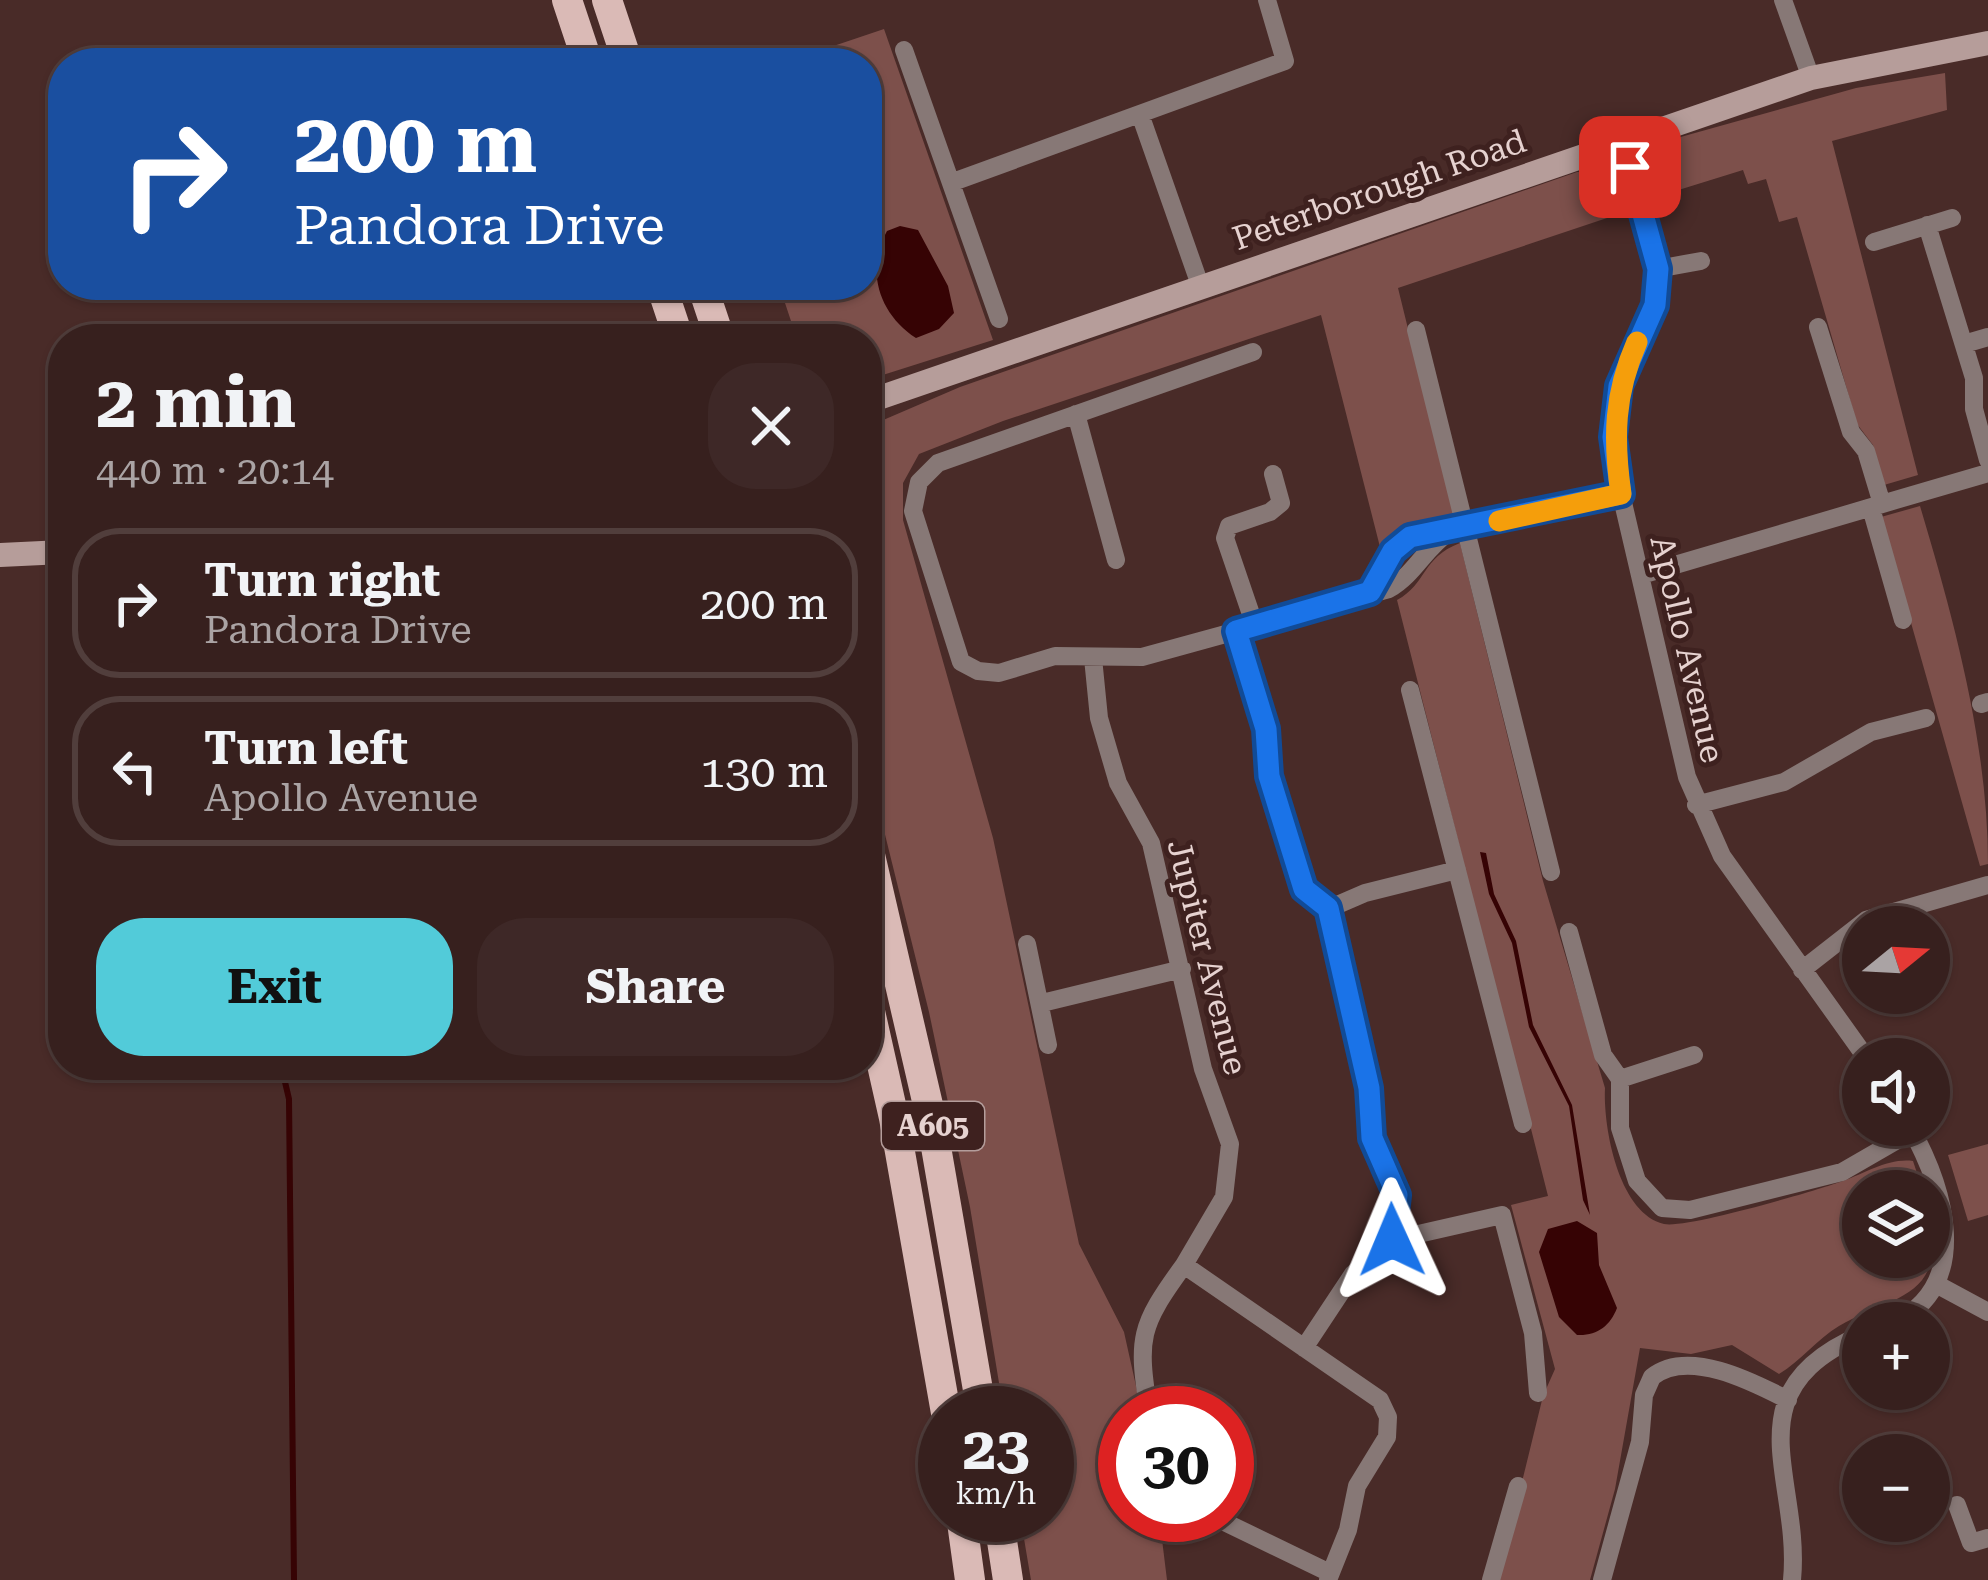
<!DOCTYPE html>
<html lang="en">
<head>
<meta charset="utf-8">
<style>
  :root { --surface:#37201e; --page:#3e2827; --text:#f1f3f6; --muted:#aaa3a4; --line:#513e3c; --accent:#52cbd9 }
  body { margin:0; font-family:"Roboto Serif",serif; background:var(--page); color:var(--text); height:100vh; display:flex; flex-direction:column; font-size:45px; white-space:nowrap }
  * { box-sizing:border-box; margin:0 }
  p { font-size:39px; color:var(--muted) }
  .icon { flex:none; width:66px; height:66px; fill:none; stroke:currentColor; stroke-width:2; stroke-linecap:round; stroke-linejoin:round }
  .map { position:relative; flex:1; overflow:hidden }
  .drawer { position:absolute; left:48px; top:324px; width:834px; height:756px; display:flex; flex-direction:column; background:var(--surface); border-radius:48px; box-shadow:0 3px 9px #0004,0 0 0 3px var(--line) }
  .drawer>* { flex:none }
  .hud { position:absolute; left:48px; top:48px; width:834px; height:252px; border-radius:48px; box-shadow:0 3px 9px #0004,0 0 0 3px var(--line); background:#1a4fa0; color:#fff; overflow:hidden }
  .needle { width:78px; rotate:72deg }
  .buttons { position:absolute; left:1842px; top:906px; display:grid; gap:24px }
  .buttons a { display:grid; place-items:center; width:108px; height:108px; border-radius:50%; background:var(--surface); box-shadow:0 3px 9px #0004,0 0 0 3px var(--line); font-size:60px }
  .speed { position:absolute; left:918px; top:1386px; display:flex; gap:24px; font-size:60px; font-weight:700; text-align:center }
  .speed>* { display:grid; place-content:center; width:156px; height:156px; border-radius:50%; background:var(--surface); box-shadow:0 3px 9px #0004,0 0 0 3px var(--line); line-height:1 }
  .speed small { font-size:30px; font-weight:400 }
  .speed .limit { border:18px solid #d22; background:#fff; color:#111 }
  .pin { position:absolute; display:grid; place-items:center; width:102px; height:102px; color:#fff; margin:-51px; border-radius:24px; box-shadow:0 6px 18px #0006 }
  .me { position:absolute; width:132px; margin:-66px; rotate:359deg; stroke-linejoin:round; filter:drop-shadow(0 0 9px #0008) }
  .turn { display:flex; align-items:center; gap:42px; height:252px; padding:0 48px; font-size:54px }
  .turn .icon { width:156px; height:156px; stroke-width:2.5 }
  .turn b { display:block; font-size:84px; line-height:102px }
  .round { display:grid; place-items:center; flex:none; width:126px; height:126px; border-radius:48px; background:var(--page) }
  .head { display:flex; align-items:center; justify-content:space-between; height:204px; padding:0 48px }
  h1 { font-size:72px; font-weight:700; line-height:90px }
  .action { display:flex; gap:24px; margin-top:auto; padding:24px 48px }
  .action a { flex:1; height:138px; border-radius:48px; background:var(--accent); color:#111; font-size:48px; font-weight:700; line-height:138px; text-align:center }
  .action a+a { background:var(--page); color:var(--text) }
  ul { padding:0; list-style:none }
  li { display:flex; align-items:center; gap:36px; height:150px; margin:0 24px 18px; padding:0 24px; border:6px solid var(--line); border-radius:48px }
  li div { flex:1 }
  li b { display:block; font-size:45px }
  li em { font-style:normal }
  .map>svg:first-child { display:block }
  .green { fill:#7d504b }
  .water { fill:#360304 }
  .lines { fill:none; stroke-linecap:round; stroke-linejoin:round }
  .stream { stroke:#360304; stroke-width:6 }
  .minor { stroke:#877876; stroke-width:18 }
  .secondary { stroke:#b69d9a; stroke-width:24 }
  .primary { stroke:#dabab6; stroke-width:30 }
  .route-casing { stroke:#114b97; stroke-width:30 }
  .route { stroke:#1a73e8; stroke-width:21 }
  .slow { stroke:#f59e0b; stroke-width:21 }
  .labels { text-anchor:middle; stroke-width:10; stroke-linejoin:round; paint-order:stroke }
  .shield { fill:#3e211f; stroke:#b49d9b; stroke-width:3 }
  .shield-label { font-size:30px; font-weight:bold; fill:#e6d2d0 }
  .street-label { font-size:33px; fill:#e6d2d0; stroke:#3e211f }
</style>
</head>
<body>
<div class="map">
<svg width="1988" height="1580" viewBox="0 0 1988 1580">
  <rect width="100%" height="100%" fill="#492b28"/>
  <path class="green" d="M884 29 993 340 867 380V339H797L779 285H867V63H783Z
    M1945 73 1947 110 1832 141 1918 475 1884 485 1873 445 1857 424 1797 217 1779 222 1766 179 1748 184 1743 170 1656 197C1649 169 1653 154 1677 138L1856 88Z
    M1577 172C1607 172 1619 182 1625 212L1398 288 1454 516 1417 524 1380 547 1321 315 1003 421 919 454 903 483V520L993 838 1079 1244 1124 1332 1142 1413H1125V1515H1159L1167 1580H1031L1020 1515H1047V1413H1004L970 1207 929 1012 867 762V427L960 387Z
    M1920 506C1954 620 1988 744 1988 864L1980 866 1881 517Z
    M1460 543 1543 881 1605 1088C1603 1126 1618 1213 1664 1224 1686 1229 1815 1191 1843 1181 1866 1173 1888 1158 1913 1161L1923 1191H1863V1257H1929V1217C1948 1299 1890 1296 1839 1326 1817 1339 1801 1361 1779 1374L1732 1345 1691 1354 1640 1348 1615 1489 1590 1580H1498L1543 1396 1555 1369 1511 1205 1548 1196 1397 600C1427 584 1421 558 1460 543Z
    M1988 1144V1215L1968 1221 1948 1155Z"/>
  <path class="water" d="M900 226 918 230 948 286 954 313 939 329 916 338C879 314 865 270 887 231Z
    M1480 852 1486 853 1494 894 1516 941 1533 1025 1572 1105 1590 1215 1583 1200 1569 1106 1529 1027 1512 943 1489 894Z
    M1577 1221 1597 1233 1599 1265 1617 1308C1610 1326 1597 1336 1577 1335L1559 1317 1539 1252 1548 1229Z"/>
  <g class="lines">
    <path class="stream" d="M281 1065 289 1099 294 1580"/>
    <path class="minor" d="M1783 0 1811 78
      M904 50 999 319
      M1140 114 1200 285
      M1622 140 1657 269 1655 305 1619 385 1614 437 1621 494 1687 777 1722 856 1867 1059
      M953 182 1285 61 1267 0
      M1927 225 1974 378V409L1988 460
      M1874 242 1952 218
      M1657 269 1701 261
      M1416 330 1551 872
      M1964 344 1988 337
      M1253 352 938 463 919 482 913 511 961 662 978 671 999 673 1055 656 1142 657 1389 589C1414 575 1425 548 1449 532
      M1076 414 1116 560
      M1882 504 1988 473
      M1871 508 1903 620
      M1641 575 1882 504 1866 451 1851 432 1818 327
      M1370 592 1393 551 1410 537 1621 494
      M1255 626 1225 538 1229 526 1270 512 1281 503 1273 474
      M1236 631 1266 729 1269 776 1304 889 1328 909 1369 1087 1372 1138 1397 1195 1392 1240 1353 1274 1304 1348
      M1093 658 1099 718 1118 783 1151 843 1203 1069 1230 1144 1224 1197 1184 1265
      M1410 690 1523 1124
      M1981 704 1988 702
      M1696 805 1784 782 1871 732 1926 718
      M1328 909 1365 893 1457 870
      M1569 932 1603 1055 1620 1079V1128L1637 1181 1662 1208 1690 1210 1842 1172 1913 1131
      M1027 944 1048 1045
      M1802 970 1866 920 1988 885
      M1042 1003 1182 969
      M1620 1079 1694 1055
      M1392 1240 1502 1215 1533 1333 1538 1393
      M1936 1284 1988 1312
      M1893 1323C1975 1285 1944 1187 1909 1125
      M1149 1413C1137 1337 1139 1327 1184 1265L1380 1400 1388 1417 1387 1437 1357 1486 1348 1530 1328 1580
      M1957 1505 1971 1543 1988 1538
      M1210 1515 1328 1572
      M1491 1580 1518 1486
      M1602 1580 1640 1442 1644 1395 1652 1377C1688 1348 1753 1382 1788 1400
      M1792 1580C1802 1478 1728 1391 1863 1334"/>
    <path class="secondary" d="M867 402 1811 78 1988 43
      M0 555 63 552"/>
    <path class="primary" d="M567 0 588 63
      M607 0 628 63
      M661 285 679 339
      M702 285 720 339
      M867 842 931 1118 982 1413
      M867 998 894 1118 946 1413
      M961 1515 970 1580
      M998 1515 1008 1580"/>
  </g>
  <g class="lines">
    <defs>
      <path id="route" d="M1392 1240 1397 1195 1372 1138 1369 1088 1328 908 1304 889 1269 776 1266 729 1236 631 1370 592 1393 551 1410 537 1621 494 1613 437 1619 386 1655 305 1658 269 1630 167"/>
    </defs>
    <use href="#route" class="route-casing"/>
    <use href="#route" class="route"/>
    <path class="slow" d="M1499 521 1621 494C1613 438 1614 394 1637 342"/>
  </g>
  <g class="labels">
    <rect class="shield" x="882" y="1102" width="102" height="48" rx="9"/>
    <g class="shield-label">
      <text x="933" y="1136">A605</text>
    </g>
    <g class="street-label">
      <text transform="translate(1379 189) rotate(-19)" y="12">Peterborough Road</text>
      <text transform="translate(1688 649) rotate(77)" y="12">Apollo Avenue</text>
      <text transform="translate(1208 957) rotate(76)" y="12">Jupiter Avenue</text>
    </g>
  </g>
</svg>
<div class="buttons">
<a><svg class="needle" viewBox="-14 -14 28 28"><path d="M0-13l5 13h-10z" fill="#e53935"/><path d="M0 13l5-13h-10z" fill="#aaa3a4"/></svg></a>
<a><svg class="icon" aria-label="sound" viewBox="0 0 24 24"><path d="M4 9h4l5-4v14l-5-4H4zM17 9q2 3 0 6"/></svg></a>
<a><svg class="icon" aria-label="layers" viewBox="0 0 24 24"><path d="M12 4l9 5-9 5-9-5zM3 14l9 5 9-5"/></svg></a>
<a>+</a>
<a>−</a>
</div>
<div class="speed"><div>23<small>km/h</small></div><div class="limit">30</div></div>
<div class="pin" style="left:1630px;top:167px;background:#d93025"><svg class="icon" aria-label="arrive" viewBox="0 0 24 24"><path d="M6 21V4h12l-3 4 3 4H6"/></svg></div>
<svg class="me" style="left:1392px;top:1240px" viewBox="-20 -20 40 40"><path d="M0-17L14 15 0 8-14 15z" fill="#1a73e8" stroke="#fff" stroke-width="4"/></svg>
<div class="hud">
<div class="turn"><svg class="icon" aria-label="right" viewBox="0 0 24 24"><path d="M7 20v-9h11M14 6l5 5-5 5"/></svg><div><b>200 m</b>Pandora Drive</div></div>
</div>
<section class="drawer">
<div class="head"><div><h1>2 min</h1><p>440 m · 20:14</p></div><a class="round"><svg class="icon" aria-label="close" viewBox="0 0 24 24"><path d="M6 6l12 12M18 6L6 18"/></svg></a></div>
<ul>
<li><svg class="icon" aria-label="right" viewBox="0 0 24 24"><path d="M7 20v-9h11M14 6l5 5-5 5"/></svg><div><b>Turn right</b><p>Pandora Drive</p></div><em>200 m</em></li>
<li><svg class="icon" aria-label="left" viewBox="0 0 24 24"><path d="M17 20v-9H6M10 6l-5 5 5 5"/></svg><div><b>Turn left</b><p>Apollo Avenue</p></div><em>130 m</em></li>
</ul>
<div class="action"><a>Exit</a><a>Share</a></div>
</section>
</div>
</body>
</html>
